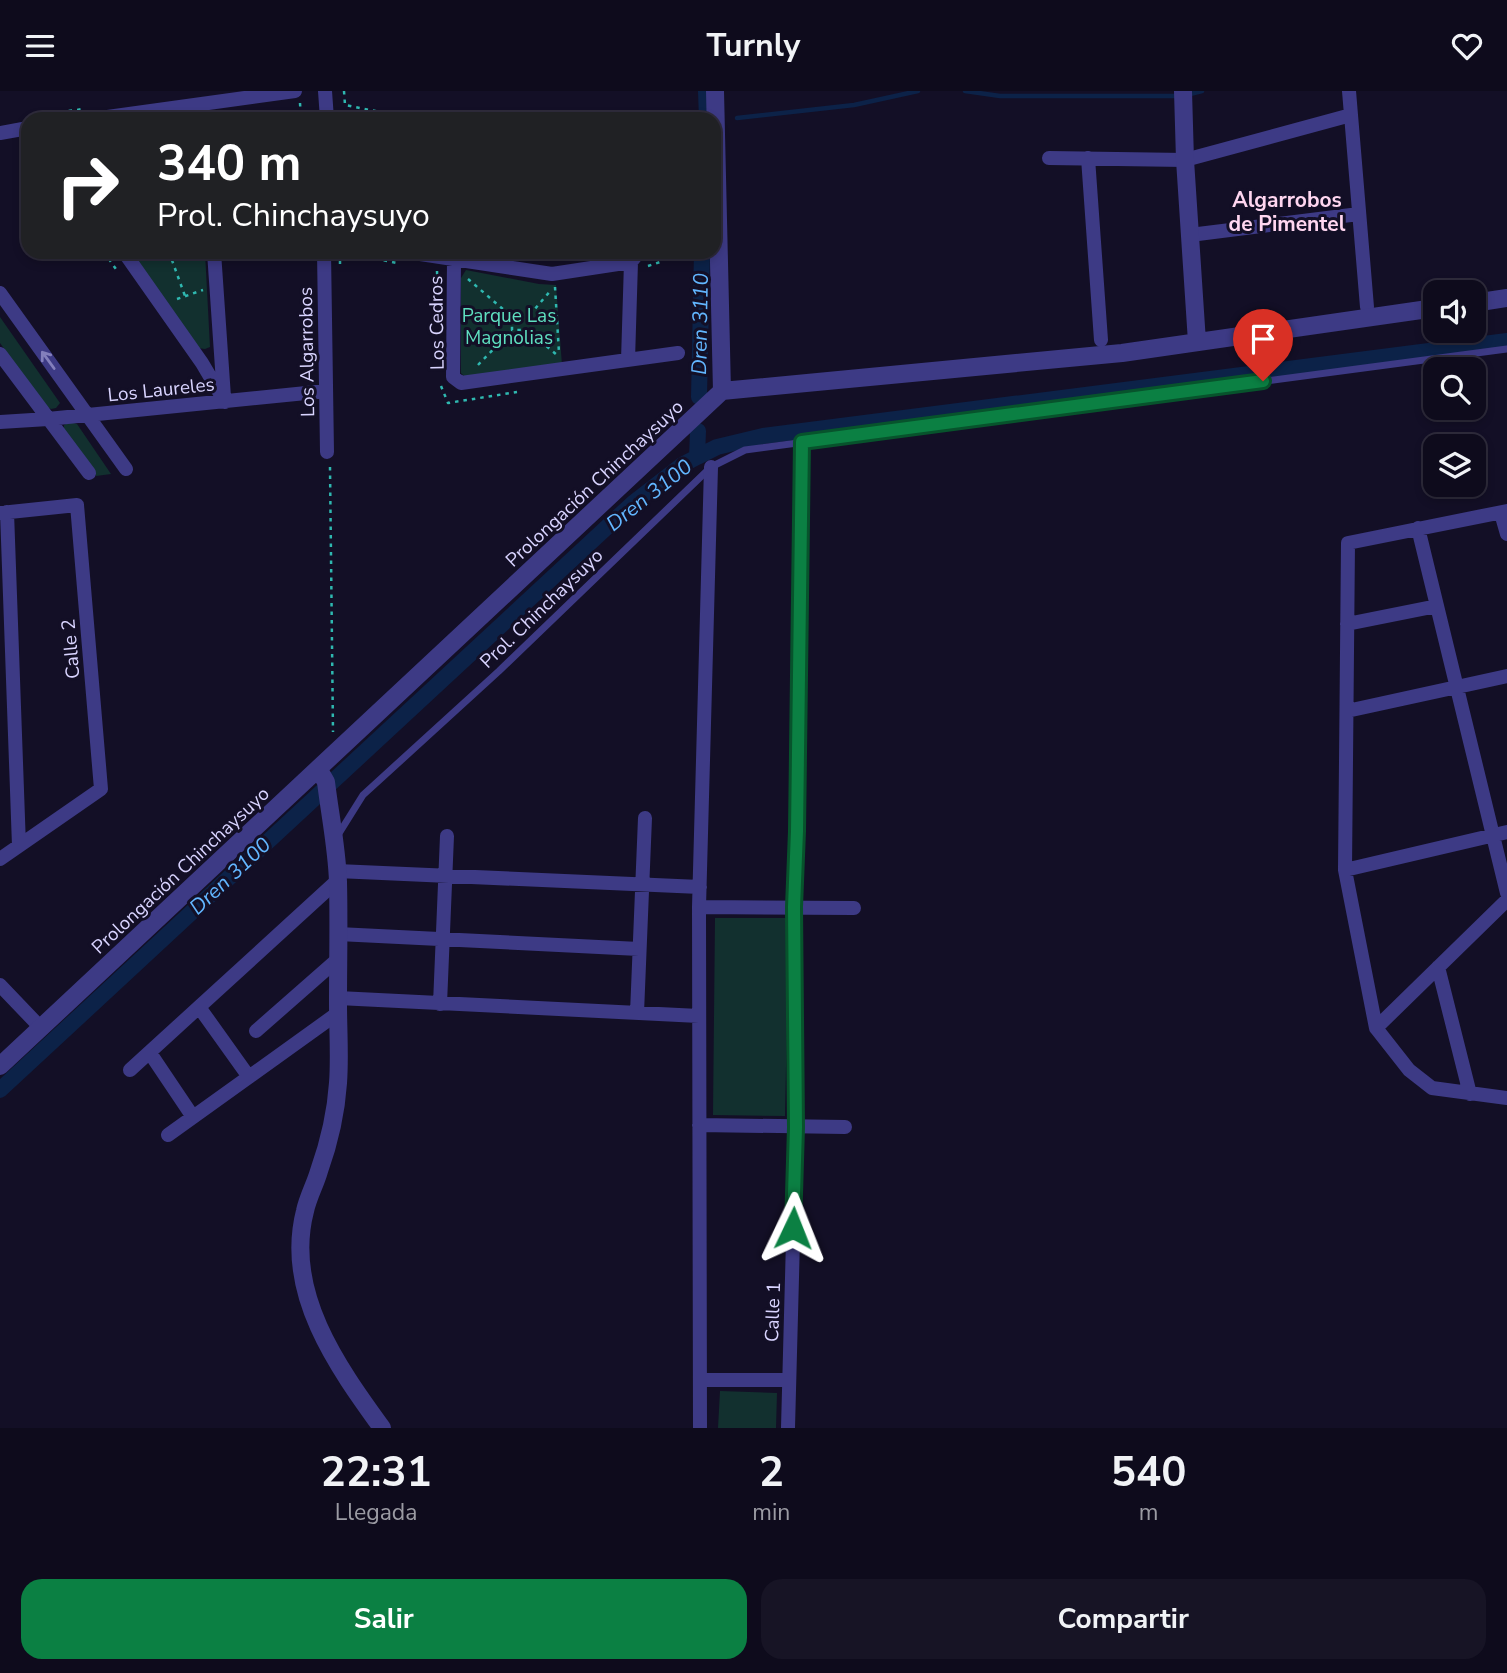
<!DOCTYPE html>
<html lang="es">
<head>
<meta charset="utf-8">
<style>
  :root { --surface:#0e0b1c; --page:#171425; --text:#f1f3f6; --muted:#9b9ba3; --line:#2e2b3b; --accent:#0b8043 }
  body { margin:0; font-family:"Nunito Sans",sans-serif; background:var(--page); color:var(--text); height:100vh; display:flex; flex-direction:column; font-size:26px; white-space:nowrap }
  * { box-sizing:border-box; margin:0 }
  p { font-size:23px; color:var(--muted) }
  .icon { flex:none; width:38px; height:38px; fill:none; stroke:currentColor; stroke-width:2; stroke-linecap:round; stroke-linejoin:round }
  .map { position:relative; height:1337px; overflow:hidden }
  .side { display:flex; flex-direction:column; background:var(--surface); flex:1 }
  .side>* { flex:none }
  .top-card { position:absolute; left:21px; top:21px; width:700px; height:147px; border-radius:21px; box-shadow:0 4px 10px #0003,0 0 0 2px var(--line); background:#202124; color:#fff; overflow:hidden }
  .buttons { position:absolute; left:1423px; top:189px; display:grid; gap:14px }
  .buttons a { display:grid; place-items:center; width:63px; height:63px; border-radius:14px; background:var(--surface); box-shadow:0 4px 10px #0003,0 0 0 2px var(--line); font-size:35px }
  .pin { position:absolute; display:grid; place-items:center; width:60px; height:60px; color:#fff; margin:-72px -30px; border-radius:50% 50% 50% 0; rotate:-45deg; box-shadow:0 0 7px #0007 }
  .pin .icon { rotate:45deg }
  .me { position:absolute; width:77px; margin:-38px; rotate:2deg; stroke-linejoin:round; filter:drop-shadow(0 0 5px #0008) }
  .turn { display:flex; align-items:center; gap:24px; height:147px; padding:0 21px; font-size:32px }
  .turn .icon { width:91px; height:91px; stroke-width:2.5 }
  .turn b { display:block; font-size:49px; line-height:60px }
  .eta { display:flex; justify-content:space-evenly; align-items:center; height:119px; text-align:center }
  .eta b { font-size:42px; font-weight:700; line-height:49px }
  .cta { display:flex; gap:14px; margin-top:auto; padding:14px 21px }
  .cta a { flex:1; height:80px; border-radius:21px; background:var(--accent); color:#fff; font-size:28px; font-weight:700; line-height:80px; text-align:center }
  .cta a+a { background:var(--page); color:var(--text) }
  header { display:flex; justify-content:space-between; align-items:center; height:91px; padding:0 21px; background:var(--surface); font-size:32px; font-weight:700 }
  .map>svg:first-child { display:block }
  .green { fill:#12302f }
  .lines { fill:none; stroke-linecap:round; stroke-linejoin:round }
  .stream { stroke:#0c2248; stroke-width:4.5 }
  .canal { stroke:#0c2248; stroke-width:16 }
  .path { stroke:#2fb8b0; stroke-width:2.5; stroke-dasharray:3.5 5; stroke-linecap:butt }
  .service { stroke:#3d3a85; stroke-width:7 }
  .minor { stroke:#3d3a85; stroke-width:14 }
  .tertiary { stroke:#3d3a85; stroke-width:18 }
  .oneway { stroke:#837fbc }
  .route-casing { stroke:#07532c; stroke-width:18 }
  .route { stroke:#0b8043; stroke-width:12 }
  .labels { text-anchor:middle; stroke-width:6; stroke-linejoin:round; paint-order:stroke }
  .park-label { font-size:19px; fill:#5fe0c0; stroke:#130f26 }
  .street-label { font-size:19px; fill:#d9d4ff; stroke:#130f26 }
  .neighbourhood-label { font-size:21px; font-weight:bold; fill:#ffd6f0; stroke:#130f26 }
  .water-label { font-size:21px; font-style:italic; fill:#62b6ff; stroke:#130f26 }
</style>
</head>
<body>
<header><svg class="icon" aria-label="menu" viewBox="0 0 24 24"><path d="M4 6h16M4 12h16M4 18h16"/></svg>Turnly<svg class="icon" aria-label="heart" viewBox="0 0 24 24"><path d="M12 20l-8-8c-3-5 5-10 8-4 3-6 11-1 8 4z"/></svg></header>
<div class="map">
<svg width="1507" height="1337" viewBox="0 0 1507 1337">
  <rect width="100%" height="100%" fill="#130f26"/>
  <path class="green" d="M131 161H205L210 256 205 258 198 257Z
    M466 179 539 193 556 194 562 274 467 288 461 282V187Z
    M0 226 60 312 56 317 51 318 45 315 0 252Z
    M70 331 77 333 111 383 96 385 64 341V334Z
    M715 827H789L785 1025 713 1024Z
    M720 1300 777 1302 776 1337H718Z"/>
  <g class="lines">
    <path class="stream" d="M965 0 1000 5H1178
      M1186 4 1202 0
      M737 27 854 14 918 0"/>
    <path class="canal" d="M706 0 707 28
      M699 306 702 161
      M697 366 698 340
      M0 999 633 412 682 374 697 366 717 356 763 345 1507 250"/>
    <path class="path" d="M344 0 345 14 415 28
      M300 12 301 28
      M35 25 83 18
      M104 161 118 181
      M169 161 185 205
      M340 161V175
      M342 161 397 172
      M648 175 660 171 664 161
      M437 180 438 205
      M468 188 512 226V239H527L528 226 552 198
      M555 196 559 262
      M177 208 203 199
      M512 226 521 225 528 226
      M527 239 557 264
      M478 274 512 239
      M441 295 448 312 517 301
      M330 376 333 641"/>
    <path class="service" d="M338 744 363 704 499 580 711 376 745 359 1507 258"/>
    <path class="minor" d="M325 0 327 28
      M1349 0 1367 216
      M93 28 295 0
      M0 42 28 37
      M1049 67 1185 69 1351 24
      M1088 67 1101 249
      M1190 144 1359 123
      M124 161 202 272 225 311
      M214 161 224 306
      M324 161 327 361
      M407 161 552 183 631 171 639 161
      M454 169 453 286 461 292 678 262
      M0 202 126 378
      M0 263 89 382
      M628 269 631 171
      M0 331 48 328 326 300
      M1507 420 1348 452 1345 779 1376 937 1409 979 1432 997 1507 1007
      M7 421 19 755
      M0 422 77 414 101 698 0 768
      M1501 422 1507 443
      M1418 437 1507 802
      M1347 533 1437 515
      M1347 620 1507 585
      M1345 779 1507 741
      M337 780 700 796
      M699 816 854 817
      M338 843 639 858
      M1438 876 1470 1003
      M0 894 41 937
      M338 907 699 925
      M440 913 447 745
      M199 916 249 986
      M637 922 645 727
      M1376 937 1507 809
      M256 940 338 868
      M150 962 193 1026
      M130 979 338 789
      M699 1034 845 1036
      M168 1044 338 922
      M700 1289H789
      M700 1337 699 816 711 376
      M788 1337 796 1036 794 816 797 740 802 351"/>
    <path class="tertiary" d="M715 0 722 300
      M1183 0 1185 69 1197 251
      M1474 212 1507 207
      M319 679 326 691C330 724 337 758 338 791 339 831 338 872 338 913 338 940 340 966 338 992 336 1022 329 1052 319 1080 315 1094 308 1106 305 1120 284 1201 337 1275 382 1337
      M0 975 722 300 1122 262 1435 217"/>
  </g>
  <defs><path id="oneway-shaft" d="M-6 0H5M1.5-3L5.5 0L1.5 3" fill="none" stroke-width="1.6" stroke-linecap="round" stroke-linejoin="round" transform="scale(1.75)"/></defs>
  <use class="oneway" href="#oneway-shaft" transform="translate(48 269) rotate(-126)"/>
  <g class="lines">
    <defs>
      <path id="route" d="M793 1137 796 1036 794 816 797 740 802 351 1263 290"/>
    </defs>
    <use href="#route" class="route-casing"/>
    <use href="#route" class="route"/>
  </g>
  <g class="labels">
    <g class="park-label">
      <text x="509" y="231">Parque Las<tspan x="509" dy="22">Magnolias</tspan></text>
    </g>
    <g class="street-label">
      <text transform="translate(436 232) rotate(-91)" y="7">Los Cedros</text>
      <text transform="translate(306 261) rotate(-91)" y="7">Los Algarrobos</text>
      <text transform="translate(161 298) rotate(-6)" y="7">Los Laureles</text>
      <text transform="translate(594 392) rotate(-43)" y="7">Prolongación Chinchaysuyo</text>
      <text transform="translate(541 517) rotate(-44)" y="7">Prol. Chinchaysuyo</text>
      <text transform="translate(70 558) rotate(-95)" y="7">Calle 2</text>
      <text transform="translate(180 779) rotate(-43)" y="7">Prolongación Chinchaysuyo</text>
      <text transform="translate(772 1221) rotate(-88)" y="7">Calle 1</text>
    </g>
    <g class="neighbourhood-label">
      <text x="1287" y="116">Algarrobos<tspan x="1287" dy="24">de Pimentel</tspan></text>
    </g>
    <g class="water-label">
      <text transform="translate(700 233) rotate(-89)" y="7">Dren 3110</text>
      <text transform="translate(649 404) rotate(-38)" y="7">Dren 3100</text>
      <text transform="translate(230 785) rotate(-43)" y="7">Dren 3100</text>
    </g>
  </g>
</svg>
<div class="buttons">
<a><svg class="icon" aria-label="sound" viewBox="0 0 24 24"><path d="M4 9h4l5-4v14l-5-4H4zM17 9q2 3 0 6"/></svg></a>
<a><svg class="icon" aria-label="search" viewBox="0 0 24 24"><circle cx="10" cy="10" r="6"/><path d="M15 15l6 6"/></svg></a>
<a><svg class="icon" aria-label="layers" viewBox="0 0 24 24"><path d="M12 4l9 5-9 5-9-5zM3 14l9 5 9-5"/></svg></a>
</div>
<div class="pin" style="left:1263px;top:290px;background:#d93025"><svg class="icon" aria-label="arrive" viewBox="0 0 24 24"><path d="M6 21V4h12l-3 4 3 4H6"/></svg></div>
<svg class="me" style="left:793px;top:1137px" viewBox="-20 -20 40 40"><path d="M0-17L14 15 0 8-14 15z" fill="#0b8043" stroke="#fff" stroke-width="4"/></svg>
<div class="top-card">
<div class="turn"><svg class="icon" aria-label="right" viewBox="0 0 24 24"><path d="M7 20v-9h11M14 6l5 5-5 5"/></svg><div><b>340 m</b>Prol. Chinchaysuyo</div></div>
</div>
</div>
<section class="side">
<div class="eta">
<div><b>22:31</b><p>Llegada</p></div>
<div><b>2</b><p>min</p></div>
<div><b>540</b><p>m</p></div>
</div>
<div class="cta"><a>Salir</a><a>Compartir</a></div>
</section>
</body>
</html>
